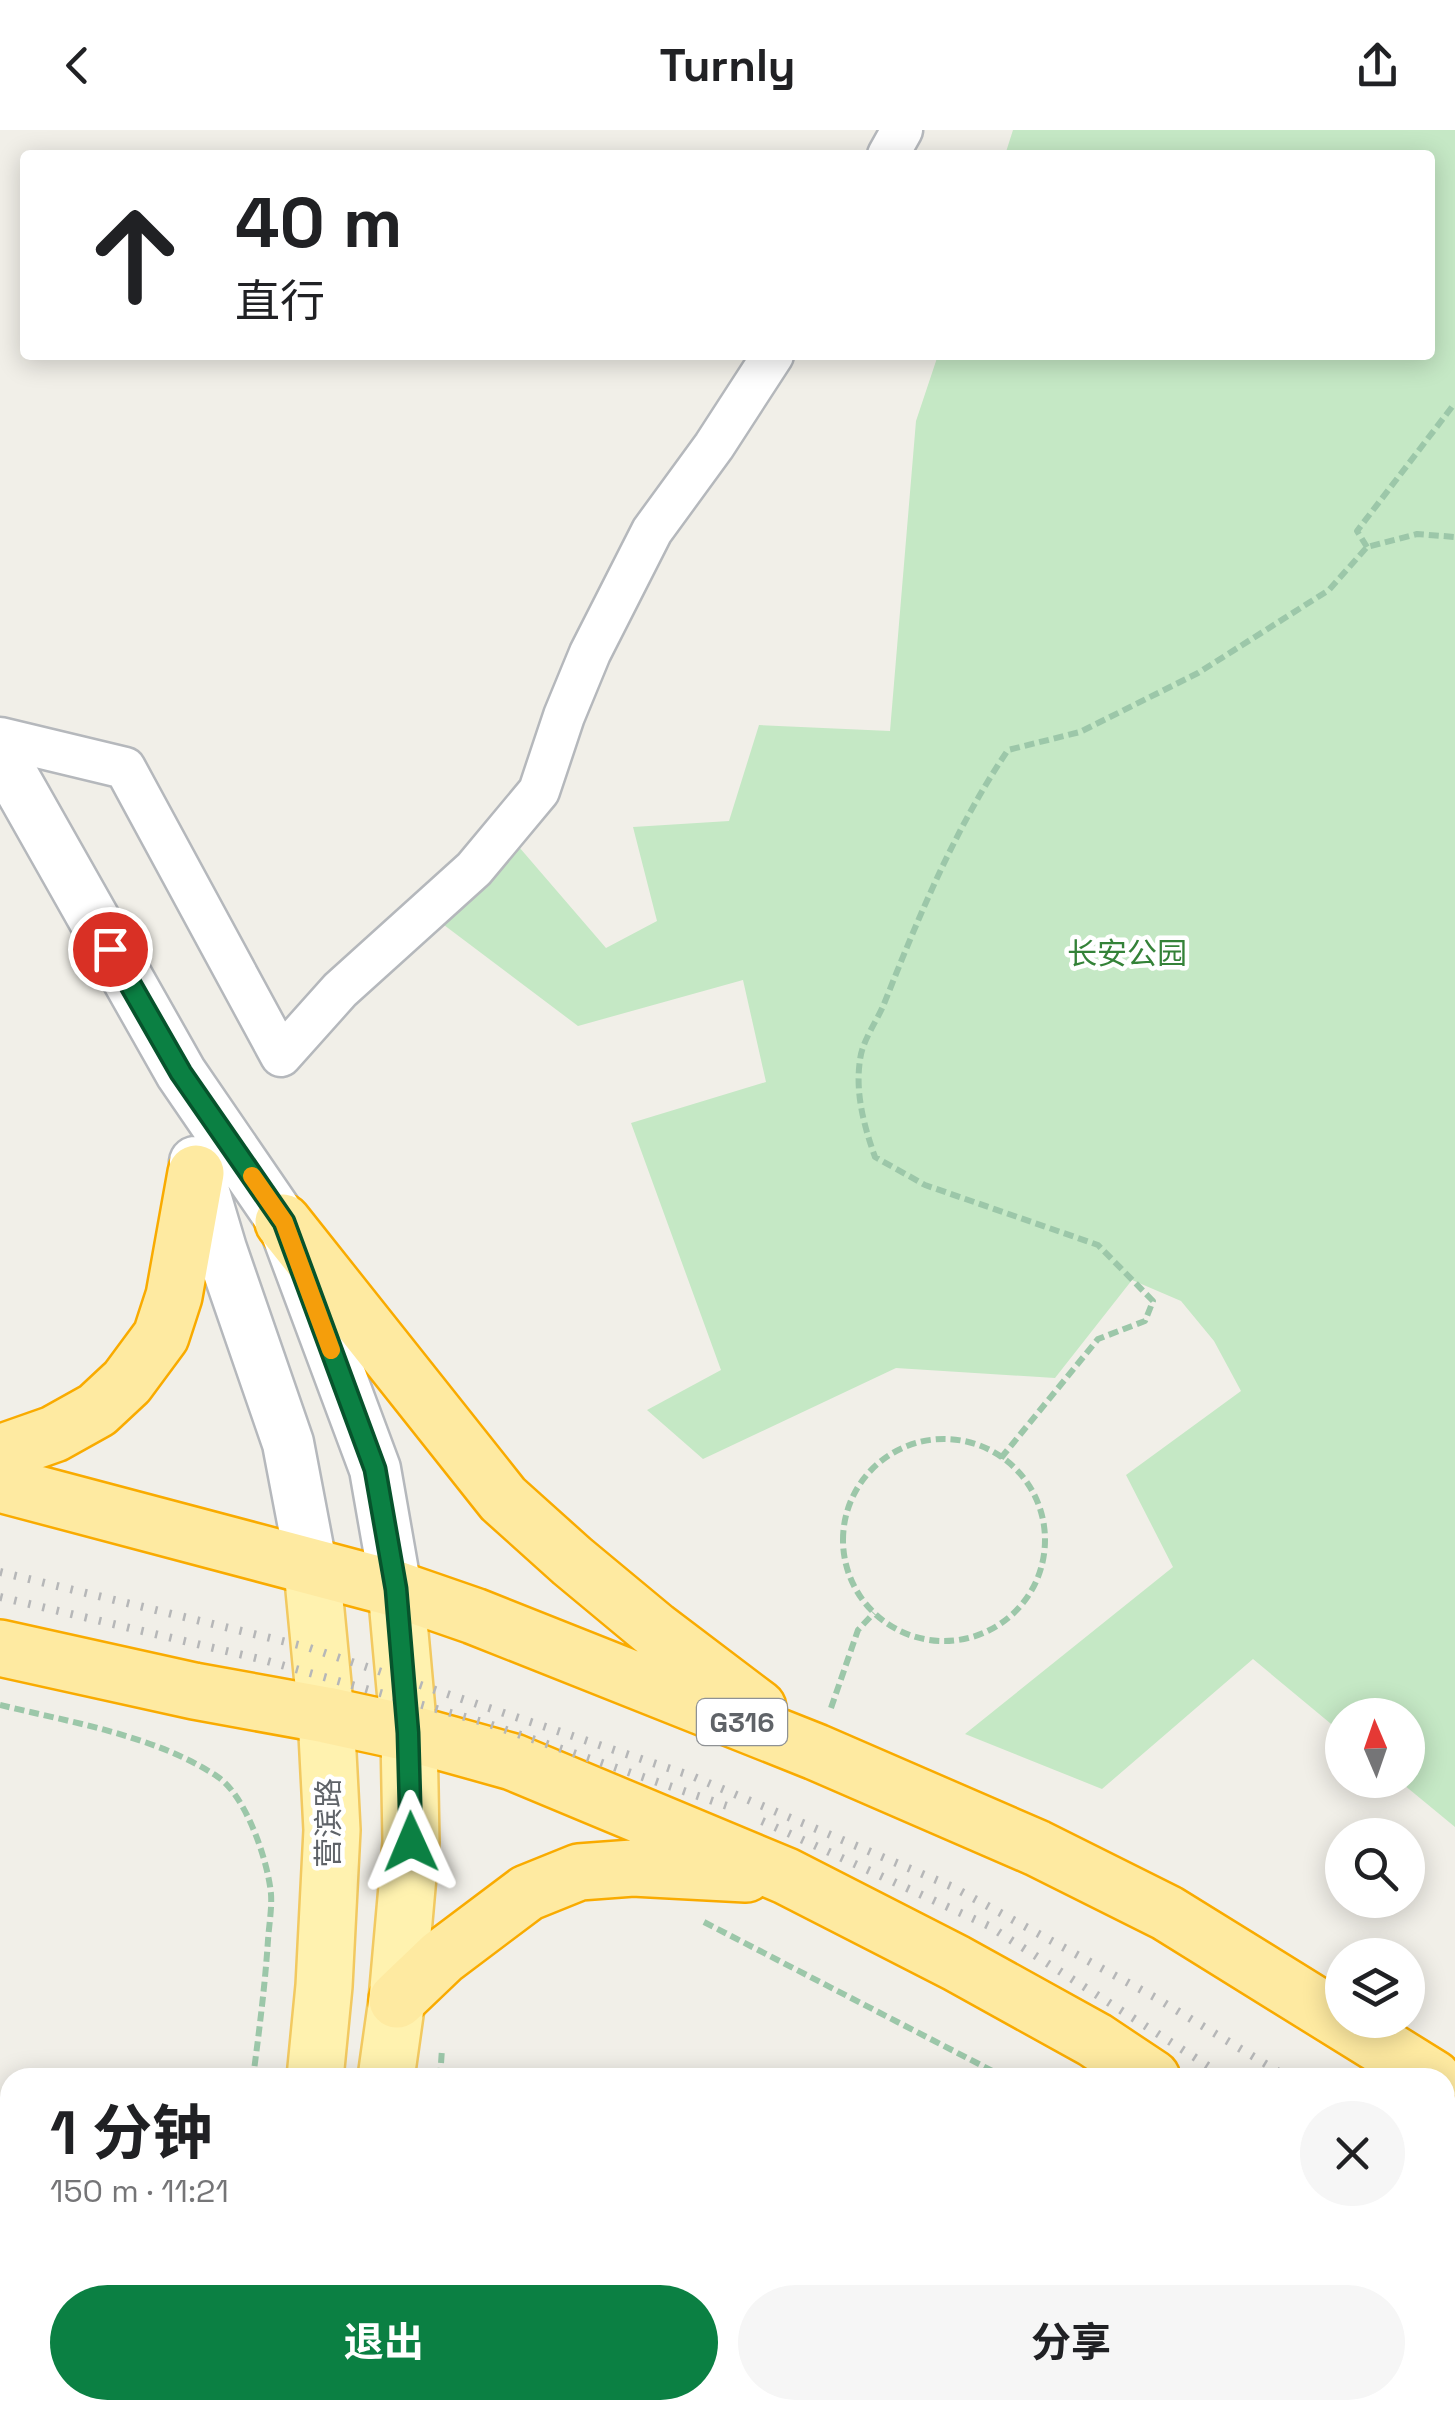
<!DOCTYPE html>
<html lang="zh">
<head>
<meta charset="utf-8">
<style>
  :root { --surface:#fff; --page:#f6f6f6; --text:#202124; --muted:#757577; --accent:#0b8043 }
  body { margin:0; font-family:"Space Grotesk","Noto Sans SC",sans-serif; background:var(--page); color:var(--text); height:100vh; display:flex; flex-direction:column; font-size:38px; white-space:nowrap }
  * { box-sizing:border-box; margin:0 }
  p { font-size:32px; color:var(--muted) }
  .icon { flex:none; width:55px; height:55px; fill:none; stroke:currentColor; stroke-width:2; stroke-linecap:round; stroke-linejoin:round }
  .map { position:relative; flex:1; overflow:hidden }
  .panel { position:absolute; left:0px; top:1938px; width:1455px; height:352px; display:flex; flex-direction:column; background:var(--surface); border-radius:30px 30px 0 0; box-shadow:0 5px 25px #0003 }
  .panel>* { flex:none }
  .banner { position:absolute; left:20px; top:20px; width:1415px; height:210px; border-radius:10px; box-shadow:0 5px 25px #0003; background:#fff; color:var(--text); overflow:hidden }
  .needle { width:65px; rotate:358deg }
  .tools { position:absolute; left:1325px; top:1568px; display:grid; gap:20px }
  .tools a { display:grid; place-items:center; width:100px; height:100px; border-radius:50%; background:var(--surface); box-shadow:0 5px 25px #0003; font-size:50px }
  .pin { position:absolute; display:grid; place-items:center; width:85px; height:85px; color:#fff; margin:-42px; border:5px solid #fff; border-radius:50%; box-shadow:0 2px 10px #0007 }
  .me { position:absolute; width:110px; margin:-55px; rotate:359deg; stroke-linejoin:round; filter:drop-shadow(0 0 8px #0008) }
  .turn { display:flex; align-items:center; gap:35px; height:210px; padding:0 50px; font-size:45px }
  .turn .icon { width:130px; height:130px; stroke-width:2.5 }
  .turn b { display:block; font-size:70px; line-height:85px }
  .round { display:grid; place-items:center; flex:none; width:105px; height:105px; border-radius:52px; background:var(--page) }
  .headline { display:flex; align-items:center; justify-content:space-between; height:170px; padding:0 50px }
  h1 { font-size:60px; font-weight:700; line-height:75px }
  .primary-button { display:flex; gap:20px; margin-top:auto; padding:20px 50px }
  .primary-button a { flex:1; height:115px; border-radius:60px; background:var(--accent); color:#fff; font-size:40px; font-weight:700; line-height:115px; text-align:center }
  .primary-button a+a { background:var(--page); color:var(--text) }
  header { display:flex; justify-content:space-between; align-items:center; height:130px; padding:0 50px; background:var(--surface); font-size:45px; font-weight:700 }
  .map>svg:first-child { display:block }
  .green { fill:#c5e8c5 }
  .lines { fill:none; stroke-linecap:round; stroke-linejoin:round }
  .minor-casing { stroke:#b5b8bc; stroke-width:45 }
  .tertiary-casing { stroke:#b5b8bc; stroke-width:55 }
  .primary-casing { stroke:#f2c960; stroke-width:60 }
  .trunk-casing { stroke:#f9ab00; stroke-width:60 }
  .path { stroke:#9cc7a9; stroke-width:6; stroke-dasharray:10 5; stroke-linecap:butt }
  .minor { stroke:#fff; stroke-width:40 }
  .tertiary { stroke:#fff; stroke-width:50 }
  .primary { stroke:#fff2af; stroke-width:55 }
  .trunk { stroke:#feeaa1; stroke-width:55 }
  .rail { stroke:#b6b7b8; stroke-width:8; stroke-dasharray:2.5 12; stroke-linecap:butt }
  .route-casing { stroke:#07532c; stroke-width:25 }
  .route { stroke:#0b8043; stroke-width:18 }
  .slow { stroke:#f59e0b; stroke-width:18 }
  .labels { text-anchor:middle; stroke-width:9; stroke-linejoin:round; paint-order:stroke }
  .shield { fill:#fff; stroke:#8f9295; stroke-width:2.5 }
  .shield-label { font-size:28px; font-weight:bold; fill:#5f6368 }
  .park-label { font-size:30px; fill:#348238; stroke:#fff }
  .street-label { font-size:30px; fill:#5f6368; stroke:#fff }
</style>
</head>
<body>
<header><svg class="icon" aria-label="back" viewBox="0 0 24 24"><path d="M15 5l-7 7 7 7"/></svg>Turnly<svg class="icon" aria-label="share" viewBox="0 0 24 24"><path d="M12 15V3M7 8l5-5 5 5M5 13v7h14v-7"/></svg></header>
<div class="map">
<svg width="1455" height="2288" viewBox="0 0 1455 2288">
  <rect width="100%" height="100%" fill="#f1efe8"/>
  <path class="green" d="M1013 0H1455V1697L1398 1650H1408V1585H1342V1603L1253 1529 1102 1659 965 1604 1173 1437 1126 1345 1241 1261 1214 1211 1181 1171 1132 1150 1055 1248 896 1238 703 1329 647 1280 721 1240 631 993 766 952 743 850 578 896 444 795 519 717 606 818 657 791 633 697 729 691 759 595 890 601 916 291 938 225H1430V25H1005Z"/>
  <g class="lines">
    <defs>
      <path id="minor" d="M888 25 902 0
        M0 608 125 638 281 926 340 860 474 739 539 661 564 586 590 523 652 401 714 316 773 225"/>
      <path id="tertiary" d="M0 623 181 943 283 1092 375 1339 396 1459
        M195 1032 221 1119 288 1313 312 1439"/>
      <path id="primary" d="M312 1439 326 1585 332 1700 324 1856 315 1948
        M386 1948 397 1870 411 1712 409 1603 396 1459
        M247 2288 249 2280
        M319 2288 322 2280"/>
      <path id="trunk" d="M283 1092 503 1369 572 1431 655 1500 758 1578
        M0 1323 54 1304 97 1280 127 1252 161 1206 174 1166 196 1043
        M0 1354 396 1459 474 1486 816 1622 1037 1718 1167 1783 1433 1948
        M0 1518 194 1561 326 1585 409 1603 513 1632 786 1746 956 1833 1095 1910 1152 1948
        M397 1870 442 1827 527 1763 579 1742 633 1738 746 1744
        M1445 2141 1455 2148"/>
    </defs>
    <use href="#minor" class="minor-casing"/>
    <use href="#tertiary" class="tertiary-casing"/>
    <use href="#primary" class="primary-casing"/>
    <use href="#trunk" class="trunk-casing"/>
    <path class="path" d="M1367 417 1357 401 1455 273
      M843 1410a101 101 0 1 1 202 0a101 101 0 1 1-202 0Z
      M1001 1328 1098 1209 1145 1191 1153 1171 1098 1115 925 1055 875 1027C864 996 855 963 860 930 862 911 877 891 884 874 919 786 955 698 1008 620L1080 602 1198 543 1329 460 1367 417 1417 404 1455 407
      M0 1575C70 1592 157 1606 218 1647 246 1666 268 1731 271 1764 272 1779 269 1795 268 1810 265 1856 259 1902 253 1948
      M831 1578 858 1500 874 1483
      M704 1792 1006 1948
      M440 1948 442 1919
      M1445 2233 1455 2241
      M181 2288 183 2280
      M383 2288 385 2280"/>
    <use href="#minor" class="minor"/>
    <use href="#tertiary" class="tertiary"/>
    <use href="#primary" class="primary"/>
    <use href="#trunk" class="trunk"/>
    <path class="rail" d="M0 1442 307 1517 692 1646 953 1757 1156 1868 1289 1948
      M0 1467 264 1530 486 1593 730 1677
      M762 1691 989 1796 1227 1948
      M1445 2045 1455 2052
      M1445 2086 1455 2092"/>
  </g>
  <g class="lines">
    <defs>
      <path id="route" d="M110 819 181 943 284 1092 375 1339 396 1459 408 1603 411 1712"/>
    </defs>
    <use href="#route" class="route-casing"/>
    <use href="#route" class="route"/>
    <path class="slow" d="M252 1046 284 1092 331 1220"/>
  </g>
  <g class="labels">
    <rect class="shield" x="697" y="1569" width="90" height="46" rx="8"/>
    <g class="shield-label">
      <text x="742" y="1602">G316</text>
    </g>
    <g class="park-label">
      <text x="1127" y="834">长安公园</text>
    </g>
    <g class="street-label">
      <text transform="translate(329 1693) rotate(-90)" y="10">营滨路</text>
    </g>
  </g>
</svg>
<div class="tools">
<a><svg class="needle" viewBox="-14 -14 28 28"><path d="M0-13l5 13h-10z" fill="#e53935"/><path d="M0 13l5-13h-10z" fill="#757577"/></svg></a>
<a><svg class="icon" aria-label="search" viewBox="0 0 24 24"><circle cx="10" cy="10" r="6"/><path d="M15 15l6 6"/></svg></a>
<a><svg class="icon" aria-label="layers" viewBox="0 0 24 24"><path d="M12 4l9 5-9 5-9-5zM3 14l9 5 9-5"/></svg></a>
</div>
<div class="pin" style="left:110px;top:819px;background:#d93025"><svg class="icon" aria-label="arrive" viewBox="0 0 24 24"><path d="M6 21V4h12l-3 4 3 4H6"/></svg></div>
<svg class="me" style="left:411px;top:1712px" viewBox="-20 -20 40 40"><path d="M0-17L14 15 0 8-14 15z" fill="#0b8043" stroke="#fff" stroke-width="4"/></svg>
<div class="banner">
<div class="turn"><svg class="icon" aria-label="ahead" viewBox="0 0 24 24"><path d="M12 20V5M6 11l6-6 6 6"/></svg><div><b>40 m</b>直行</div></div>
</div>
<section class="panel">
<div class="headline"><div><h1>1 分钟</h1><p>150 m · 11:21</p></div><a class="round"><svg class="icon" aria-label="close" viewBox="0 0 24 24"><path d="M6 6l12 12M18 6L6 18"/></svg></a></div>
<div class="primary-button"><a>退出</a><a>分享</a></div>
</section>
</div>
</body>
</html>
